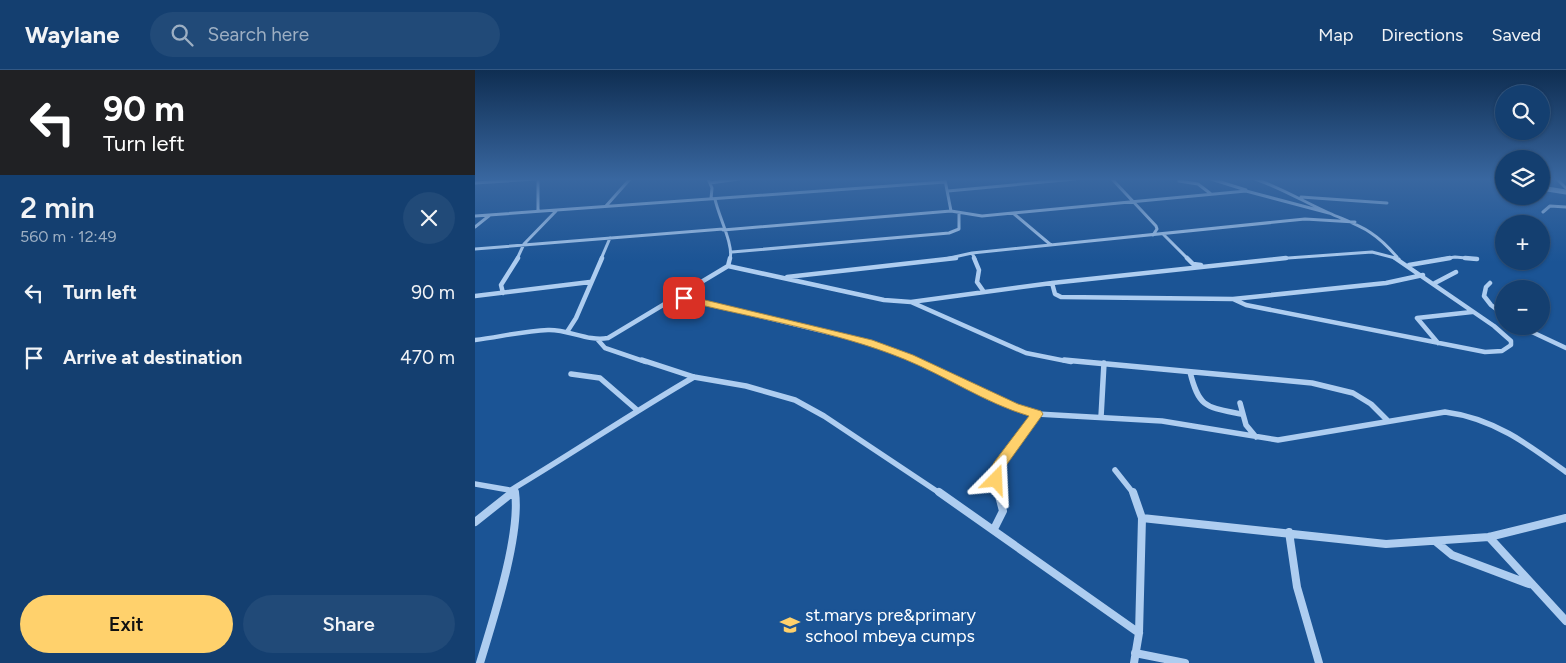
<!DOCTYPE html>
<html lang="en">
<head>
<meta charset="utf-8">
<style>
  :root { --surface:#143f70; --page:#214a78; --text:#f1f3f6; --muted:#9dafc3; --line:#335883; --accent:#ffd16c }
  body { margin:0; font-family:Figtree,sans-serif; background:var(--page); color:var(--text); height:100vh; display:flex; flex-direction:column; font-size:19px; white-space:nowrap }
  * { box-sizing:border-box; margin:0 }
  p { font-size:16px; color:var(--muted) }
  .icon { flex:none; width:28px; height:28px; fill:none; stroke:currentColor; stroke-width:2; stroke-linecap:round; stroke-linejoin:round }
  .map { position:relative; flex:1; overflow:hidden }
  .details { display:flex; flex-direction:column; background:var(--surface); width:475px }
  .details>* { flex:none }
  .banner { background:#202124; color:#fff; overflow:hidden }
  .buttons { position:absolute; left:1020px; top:15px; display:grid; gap:10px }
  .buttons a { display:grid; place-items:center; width:55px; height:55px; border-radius:50%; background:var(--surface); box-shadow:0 1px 4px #0004,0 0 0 1px var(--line); font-size:25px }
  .pin { position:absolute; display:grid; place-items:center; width:42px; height:42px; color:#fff; margin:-21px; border-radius:10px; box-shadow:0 2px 8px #0006 }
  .me { position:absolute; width:55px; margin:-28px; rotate:21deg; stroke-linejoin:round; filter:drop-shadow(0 0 4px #0008) }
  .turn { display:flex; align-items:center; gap:18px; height:105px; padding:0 20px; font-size:22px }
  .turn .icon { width:65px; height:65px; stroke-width:2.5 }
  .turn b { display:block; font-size:35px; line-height:42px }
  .round { display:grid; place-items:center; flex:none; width:52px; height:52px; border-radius:26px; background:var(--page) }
  .summary { display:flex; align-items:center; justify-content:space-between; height:85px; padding:0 20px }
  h1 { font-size:30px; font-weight:600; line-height:38px }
  .cta { display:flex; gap:10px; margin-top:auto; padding:10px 20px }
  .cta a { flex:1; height:58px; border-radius:30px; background:var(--accent); color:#111; font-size:20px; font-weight:600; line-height:58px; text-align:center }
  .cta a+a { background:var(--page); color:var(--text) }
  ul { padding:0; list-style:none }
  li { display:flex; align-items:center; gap:15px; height:65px; padding:0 20px }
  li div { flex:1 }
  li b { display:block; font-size:19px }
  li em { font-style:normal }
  header { display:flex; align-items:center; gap:30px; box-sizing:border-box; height:70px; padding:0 25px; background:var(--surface); border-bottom:1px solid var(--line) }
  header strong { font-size:24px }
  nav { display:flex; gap:28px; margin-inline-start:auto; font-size:18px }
  .search { width:350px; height:45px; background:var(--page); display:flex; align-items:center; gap:12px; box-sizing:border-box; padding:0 18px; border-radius:28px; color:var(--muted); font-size:19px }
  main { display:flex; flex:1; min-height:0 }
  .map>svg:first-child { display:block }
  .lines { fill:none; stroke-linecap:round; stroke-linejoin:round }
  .minor-far3 { stroke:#aecdf0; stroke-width:3 }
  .minor-far2 { stroke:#aecdf0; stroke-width:4.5 }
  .minor-far1 { stroke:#aecdf0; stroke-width:5.5 }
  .minor { stroke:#aecdf0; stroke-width:8 }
  .tertiary { stroke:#aecdf0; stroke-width:5 }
  .route { fill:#ffd16c; stroke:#a68846 }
  .labels { text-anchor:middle; stroke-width:4.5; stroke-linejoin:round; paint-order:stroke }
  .near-poi-label { font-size:18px; fill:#fff; stroke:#1b5495; text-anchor:start }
</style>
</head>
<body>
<header>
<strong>Waylane</strong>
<div class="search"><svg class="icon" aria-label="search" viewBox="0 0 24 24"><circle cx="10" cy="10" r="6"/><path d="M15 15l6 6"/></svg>Search here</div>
<nav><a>Map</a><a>Directions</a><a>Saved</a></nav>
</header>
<main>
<section class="details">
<div class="banner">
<div class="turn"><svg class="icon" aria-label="left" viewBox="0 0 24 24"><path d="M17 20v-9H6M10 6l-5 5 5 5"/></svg><div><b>90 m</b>Turn left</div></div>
</div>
<div class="summary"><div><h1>2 min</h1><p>560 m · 12:49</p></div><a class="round"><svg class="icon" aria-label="close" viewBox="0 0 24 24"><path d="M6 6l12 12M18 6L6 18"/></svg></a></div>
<ul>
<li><svg class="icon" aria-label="left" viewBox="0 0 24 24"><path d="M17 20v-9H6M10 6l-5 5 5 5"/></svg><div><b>Turn left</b></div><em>90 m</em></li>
<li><svg class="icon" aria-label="arrive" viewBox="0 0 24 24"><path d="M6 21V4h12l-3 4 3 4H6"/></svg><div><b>Arrive at destination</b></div><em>470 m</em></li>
</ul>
<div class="cta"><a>Exit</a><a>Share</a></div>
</section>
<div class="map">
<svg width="1091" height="593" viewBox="0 0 1091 593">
  <rect width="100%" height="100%" fill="#1b5495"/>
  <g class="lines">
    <path class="minor-far3" d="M63 109V141
      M233 109 237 118 236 129
      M637 109 681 156 682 159 678 165
      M736 109 771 120
      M780 109C807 118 829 132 854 143 886 157 898 159 922 187
      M1082 109 1091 118
      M470 110 476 141
      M704 111 723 114 736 124
      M0 113 60 109
      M235 113 264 109
      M473 121 600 109
      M826 127 912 133
      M240 129C243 145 259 175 255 189
      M131 136 155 109
      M1068 142 1075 136 1091 137
      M538 143 576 175
      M0 146 470 112
      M0 157 15 145
      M248 160 476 141 507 146 771 121 854 143
      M688 164 713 189
      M0 179 248 159
      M257 182 474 163 484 159V143
      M497 183 500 189
      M42 189 49 174 82 140
      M126 189 135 168
      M470 189 497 183 830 149 880 152
      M799 189 897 182 924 189
      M967 189 980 187 1002 189"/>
    <path class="minor-far2" d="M499 188 504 200 502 212 509 222
      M712 188 718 194 726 195
      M990 188 1002 189
      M934 195 975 188
      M253 196 409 230 436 232 577 213 811 188
      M312 207 481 188
      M577 213 580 224 586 227 758 229 911 213 948 205
      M960 213 981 202
      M1015 213 1011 217 1009 226 1016 235 1029 245
      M28 223 26 215 43 188
      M0 226 115 212
      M202 226 393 272 444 292
      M758 229 771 235 1010 282 1027 281 1036 275V271L1019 256 920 188
      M436 232 551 283 596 292
      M1036 256 1057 262 1091 278
      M92 262 101 248 127 188
      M0 270C24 267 49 261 73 260 93 259 113 272 133 268L253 196 255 188
      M123 270 130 278 171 292
      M963 273 942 248 997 242"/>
    <path class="minor-far1" d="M167 290 219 307 271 316 320 330 349 346 466 424
      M441 290 539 337 562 344 687 351 803 370 970 342C1018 348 1053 374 1091 402
      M589 290 837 313 878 323 896 334 913 351
      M715 302C724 338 731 337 766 344
      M96 304 125 308 162 340
      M765 333 771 355 781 367
      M626 347 629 293
      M640 400 659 424
      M0 414 40 421V424
      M36 420C98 383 157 343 219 307
      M37 424 40 421
      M524 424 519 404 562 344"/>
    <path class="minor" d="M464 422 664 563
      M658 422 667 448 664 563 659 593
      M667 448 911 474 1014 467 1091 448
      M0 452 38 422
      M519 459 528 441 523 422
      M814 462 822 517 844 593
      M1014 467 1091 551
      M960 471 977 485 1054 514
      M660 583 710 593
      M5 593C18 550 46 465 40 422"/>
    <path class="tertiary" d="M1024 109 1029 110
      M1066 118 1091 122"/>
  </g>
  <linearGradient id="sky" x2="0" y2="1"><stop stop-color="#0f2e52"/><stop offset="0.57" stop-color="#3967a0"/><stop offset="1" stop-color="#3967a0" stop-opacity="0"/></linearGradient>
  <rect width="1091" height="192" fill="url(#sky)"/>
  <path class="route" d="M209 225 397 270 438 285 543 334 566 341 568 344 530 397 526 414H516L512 404 520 391 554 346C510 333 471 306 429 289 360 261 278 248 205 230L204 228Z"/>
  <defs>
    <symbol id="school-bare" viewBox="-9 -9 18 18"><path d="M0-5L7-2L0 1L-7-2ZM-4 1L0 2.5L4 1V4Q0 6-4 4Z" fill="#ffd16c" stroke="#1b5495" stroke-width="2.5" paint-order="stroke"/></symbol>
  </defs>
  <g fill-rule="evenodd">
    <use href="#school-bare" x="301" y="541" width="28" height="28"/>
  </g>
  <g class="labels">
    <g class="near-poi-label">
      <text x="330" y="551">st.marys pre&amp;primary<tspan x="330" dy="21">school mbeya cumps</tspan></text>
    </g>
  </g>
</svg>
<div class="buttons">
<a><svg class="icon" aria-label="search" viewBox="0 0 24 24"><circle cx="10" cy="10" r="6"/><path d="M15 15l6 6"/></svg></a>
<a><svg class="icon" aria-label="layers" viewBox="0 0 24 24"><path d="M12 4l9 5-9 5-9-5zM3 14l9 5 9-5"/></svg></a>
<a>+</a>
<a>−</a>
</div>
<div class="pin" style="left:209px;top:228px;background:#d93025"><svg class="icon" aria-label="arrive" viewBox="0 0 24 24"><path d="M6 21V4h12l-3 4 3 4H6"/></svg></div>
<svg class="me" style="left:521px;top:410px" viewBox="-20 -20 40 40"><path d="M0-17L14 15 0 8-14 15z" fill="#ffd16c" stroke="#fff" stroke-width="4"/></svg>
</div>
</main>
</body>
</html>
